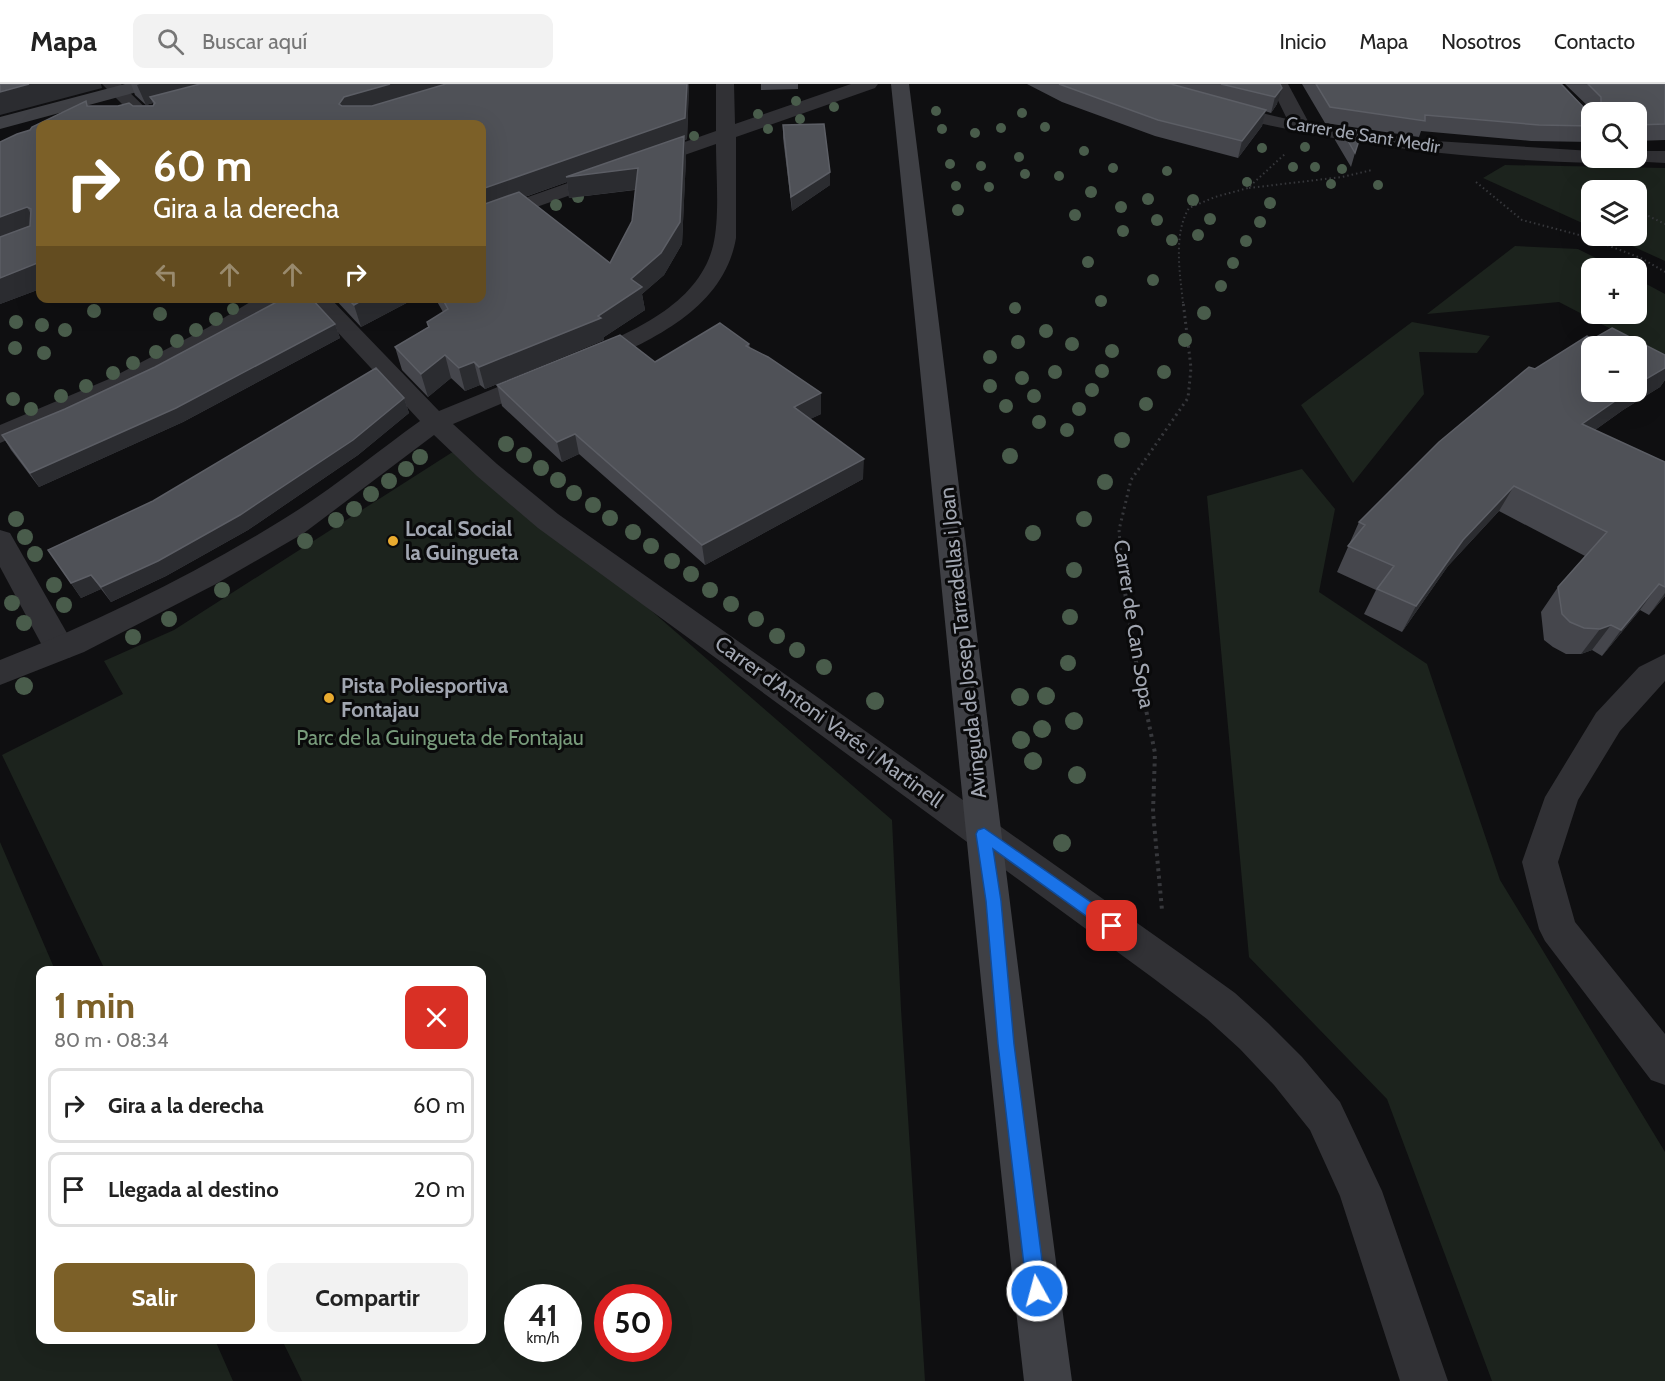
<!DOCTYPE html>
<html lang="es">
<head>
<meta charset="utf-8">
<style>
  :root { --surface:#fff; --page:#f2f2f2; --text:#222; --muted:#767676; --line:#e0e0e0; --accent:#7c6028 }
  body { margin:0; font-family:Cabin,sans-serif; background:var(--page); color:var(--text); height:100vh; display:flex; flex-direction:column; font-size:22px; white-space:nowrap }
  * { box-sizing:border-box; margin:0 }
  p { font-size:20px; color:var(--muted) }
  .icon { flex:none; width:33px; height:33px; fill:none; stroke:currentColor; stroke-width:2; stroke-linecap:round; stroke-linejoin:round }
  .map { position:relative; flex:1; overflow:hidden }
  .drawer { position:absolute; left:36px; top:882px; width:450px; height:378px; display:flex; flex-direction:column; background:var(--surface); border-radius:12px; box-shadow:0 6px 24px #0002 }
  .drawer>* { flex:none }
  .banner { position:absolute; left:36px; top:36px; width:450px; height:183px; border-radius:12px; box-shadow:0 6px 24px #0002; background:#7c6028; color:#fff; overflow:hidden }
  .tools { position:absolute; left:1581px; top:18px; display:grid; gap:12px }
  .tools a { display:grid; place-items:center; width:66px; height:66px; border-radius:12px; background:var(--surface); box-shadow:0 6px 24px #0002; font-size:30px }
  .speed { position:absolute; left:504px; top:1200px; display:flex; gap:12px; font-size:30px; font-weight:700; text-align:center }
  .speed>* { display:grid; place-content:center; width:78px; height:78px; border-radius:50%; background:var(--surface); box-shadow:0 6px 24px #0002; line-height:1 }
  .speed small { font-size:15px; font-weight:400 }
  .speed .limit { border:9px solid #d22; background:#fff; color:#111 }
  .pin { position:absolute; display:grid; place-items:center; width:51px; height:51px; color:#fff; margin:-26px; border-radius:12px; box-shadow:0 3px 9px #0006 }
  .me { position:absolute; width:66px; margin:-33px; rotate:353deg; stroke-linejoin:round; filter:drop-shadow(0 0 4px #0008) }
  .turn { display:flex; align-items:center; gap:21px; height:126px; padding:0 18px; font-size:27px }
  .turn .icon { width:78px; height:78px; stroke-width:2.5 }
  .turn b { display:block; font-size:42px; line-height:51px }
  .lanes { display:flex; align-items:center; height:57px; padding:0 18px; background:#0003; justify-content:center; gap:30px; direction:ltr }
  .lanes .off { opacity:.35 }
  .round { display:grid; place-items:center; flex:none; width:63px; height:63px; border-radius:12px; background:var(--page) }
  .overview { display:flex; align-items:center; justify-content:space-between; height:102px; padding:0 18px }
  h1 { font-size:36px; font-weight:800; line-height:45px; color:var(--accent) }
  .button { display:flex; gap:12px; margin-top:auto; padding:12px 18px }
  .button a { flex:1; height:69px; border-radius:12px; background:var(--accent); color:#fff; font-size:24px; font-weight:800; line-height:69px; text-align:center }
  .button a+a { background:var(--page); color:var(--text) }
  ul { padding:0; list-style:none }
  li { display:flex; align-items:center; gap:18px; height:75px; margin:0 12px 9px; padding:0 6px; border:3px solid var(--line); border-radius:12px }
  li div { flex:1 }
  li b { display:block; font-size:22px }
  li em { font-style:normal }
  header { display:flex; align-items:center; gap:36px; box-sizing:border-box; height:84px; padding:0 30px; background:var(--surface); border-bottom:2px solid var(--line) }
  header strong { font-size:28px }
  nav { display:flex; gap:33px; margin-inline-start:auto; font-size:21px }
  .search { width:420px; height:54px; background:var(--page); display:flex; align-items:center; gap:15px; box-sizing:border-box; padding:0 21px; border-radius:12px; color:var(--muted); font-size:22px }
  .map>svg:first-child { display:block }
  .green { fill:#1c231d; fill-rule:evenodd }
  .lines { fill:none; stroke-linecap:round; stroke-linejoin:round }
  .path-far2 { stroke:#37383c; stroke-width:2; stroke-dasharray:1.5 3; stroke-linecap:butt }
  .path-far1 { stroke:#37383c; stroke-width:3; stroke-dasharray:2 4; stroke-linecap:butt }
  .path { stroke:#37383c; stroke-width:4; stroke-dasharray:3 4.5; stroke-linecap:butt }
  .pedestrian { fill:#313135; fill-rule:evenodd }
  .minor { fill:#313135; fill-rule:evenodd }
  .secondary { fill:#3f4045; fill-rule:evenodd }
  .tree { fill:#495c4b }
  .wall { fill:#45464c; fill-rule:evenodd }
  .shaded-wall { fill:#2b2c30 }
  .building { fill:#4f5157; stroke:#5c5e65; stroke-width:1.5 }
  .route { fill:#1a73e8; stroke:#114b97; stroke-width:1.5 }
  .poi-dot { fill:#e9ab2f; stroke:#0a0a0b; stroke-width:2 }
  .labels { text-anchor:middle; stroke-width:6; stroke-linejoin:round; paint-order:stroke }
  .far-street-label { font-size:18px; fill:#a1a6b1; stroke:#0a0a0b }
  .poi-label { font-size:21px; font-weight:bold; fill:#a1a6b1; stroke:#0a0a0b; text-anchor:start }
  .street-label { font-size:21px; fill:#a1a6b1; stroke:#0a0a0b }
  .park-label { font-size:21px; fill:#789b7b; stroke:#0a0a0b }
</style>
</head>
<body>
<header>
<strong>Mapa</strong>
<div class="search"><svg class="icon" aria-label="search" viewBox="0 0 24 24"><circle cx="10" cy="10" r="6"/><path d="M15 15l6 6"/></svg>Buscar aquí</div>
<nav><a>Inicio</a><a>Mapa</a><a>Nosotros</a><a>Contacto</a></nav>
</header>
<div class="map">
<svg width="1665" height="1297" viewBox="0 0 1665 1297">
  <rect width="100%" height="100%" fill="#0f0f11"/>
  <path class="green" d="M1505 81 1665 84V177L1610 152H1636V106H1592L1591 143 1483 94Z
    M1515 162 1578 165 1616 184H1592V230H1636L1637 195 1665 210V273L1559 218 1427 230Z
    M1412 238 1490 252 1477 269 1419 268 1424 310 1353 399 1301 321Z
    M462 362 892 736 901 925 925 1297H302L282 1256H482V886H105L2 671 123 610 104 577 174 546ZM518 1214H568V1264H518ZM608 1214H658V1264H608Z
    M1302 385 1335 425 1319 508 1427 580 1500 796 1665 1068V1297H1492L1387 1015 1249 873 1207 412Z
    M0 758 55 886H40V1256H215L233 1297H0Z"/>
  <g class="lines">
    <path class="path-far2" d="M1476 98 1522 136 1583 152 1641 174 1665 188
      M1249 104 1342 93 1372 86
      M1636 126 1665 140
      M1183 219C1180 190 1173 150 1189 124L1215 113 1248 104 1286 69"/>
    <path class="path-far1" d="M1123 496 1119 446 1131 396 1188 314 1191 284 1183 217"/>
    <path class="path" d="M1123 495 1135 573 1155 669 1153 728 1162 826"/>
    <path class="pedestrian" d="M0 446 10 449 76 565 71 573 60 576 49 573 44 565 0 483Z"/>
    <path class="minor" d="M102 0H121L162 40H142Z
      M716 0H734L735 40 851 0H878L875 4 736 53V154C724 224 653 256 595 281L586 283 577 281 574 276 577 271C629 249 698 222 713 162 720 134 716 90 716 60L482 142V129L716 47Z
      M1130 0H1158L1200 14 1287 35 1270 0H1288L1309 39 1420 56 1592 67V74H1602L1599 77 1592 79C1431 74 1286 54 1133 4Z
      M1636 67H1665V79L1629 77 1626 74H1636Z
      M257 214H285L282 219 223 254 127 305 0 359V341L109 295 207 244Z
      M306 214H330L439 327 532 289 541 287 550 289 553 294 550 299 453 340 497 380 558 430 1181 870 1235 909 1268 939 1302 973 1340 1018 1382 1107 1448 1297H1400L1340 1112 1310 1046 1274 1001 1240 965 1207 935 1153 894 538 444 477 392 434 351 304 449 214 501 84 568 0 601V576C97 538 193 491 282 436 330 407 374 370 420 337Z
      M1665 570V597L1620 647 1578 716 1558 778 1575 838 1665 950V1001L1651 996 1545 857 1539 845 1522 778 1545 713 1596 629 1639 583Z"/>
    <path class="secondary" d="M125 0H155L152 4 0 45V33Z
      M891 0H909C964 432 1013 865 1072 1297H1024C975 865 936 432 891 0Z"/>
  </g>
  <g class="tree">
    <circle cx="796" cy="17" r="5"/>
    <circle cx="834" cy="23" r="5"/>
    <circle cx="936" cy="27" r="5"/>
    <circle cx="1022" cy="29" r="5"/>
    <circle cx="758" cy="30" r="5"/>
    <circle cx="800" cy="35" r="5"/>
    <circle cx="1045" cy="43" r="5"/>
    <circle cx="1001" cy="44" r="5"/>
    <circle cx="768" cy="45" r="5"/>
    <circle cx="942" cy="45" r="5"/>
    <circle cx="975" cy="49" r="5"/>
    <circle cx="694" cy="52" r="5"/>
    <circle cx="1305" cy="63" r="5"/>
    <circle cx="1262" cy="64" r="5"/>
    <circle cx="1084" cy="67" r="5"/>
    <circle cx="1019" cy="73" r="5"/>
    <circle cx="950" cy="80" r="5"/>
    <circle cx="981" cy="82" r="5"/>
    <circle cx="1293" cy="83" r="5"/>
    <circle cx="1315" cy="83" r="5"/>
    <circle cx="1113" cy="84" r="5"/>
    <circle cx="1342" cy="85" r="5"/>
    <circle cx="1167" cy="87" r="5"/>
    <circle cx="1025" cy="90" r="5"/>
    <circle cx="1059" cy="92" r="5"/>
    <circle cx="1247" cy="98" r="5"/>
    <circle cx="1331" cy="100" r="5"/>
    <circle cx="1378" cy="101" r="5"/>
    <circle cx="956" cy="102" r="5"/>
    <circle cx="989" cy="103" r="5"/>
    <circle cx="1091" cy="108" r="6"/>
    <circle cx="578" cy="113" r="6"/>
    <circle cx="1148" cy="115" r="6"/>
    <circle cx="1193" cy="116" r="6"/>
    <circle cx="1270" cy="119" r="6"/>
    <circle cx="556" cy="121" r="6"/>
    <circle cx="1121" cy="123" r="6"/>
    <circle cx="958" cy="126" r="6"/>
    <circle cx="1075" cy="131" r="6"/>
    <circle cx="1210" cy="135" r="6"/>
    <circle cx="1157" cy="136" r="6"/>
    <circle cx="1260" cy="138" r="6"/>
    <circle cx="1123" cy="147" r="6"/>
    <circle cx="1198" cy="151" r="6"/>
    <circle cx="1172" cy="156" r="6"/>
    <circle cx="1246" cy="157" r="6"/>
    <circle cx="1088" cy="178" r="6"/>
    <circle cx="1233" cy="179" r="6"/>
    <circle cx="1153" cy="196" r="6"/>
    <circle cx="1221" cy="202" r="6"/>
    <circle cx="1101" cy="217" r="6"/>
    <circle cx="1015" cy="224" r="6"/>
    <circle cx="233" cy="225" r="6"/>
    <circle cx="94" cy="227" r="7"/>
    <circle cx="1204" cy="229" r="7"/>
    <circle cx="160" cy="230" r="7"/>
    <circle cx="216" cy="235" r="7"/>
    <circle cx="16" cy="238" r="7"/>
    <circle cx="42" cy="241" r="7"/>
    <circle cx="65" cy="246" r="7"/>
    <circle cx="196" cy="246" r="7"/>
    <circle cx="1046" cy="247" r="7"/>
    <circle cx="1185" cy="256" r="7"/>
    <circle cx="177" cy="257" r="7"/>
    <circle cx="1018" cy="258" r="7"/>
    <circle cx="1072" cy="260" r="7"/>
    <circle cx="15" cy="264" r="7"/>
    <circle cx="1112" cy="267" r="7"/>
    <circle cx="156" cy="268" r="7"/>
    <circle cx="44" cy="269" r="7"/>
    <circle cx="990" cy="273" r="7"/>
    <circle cx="133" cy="279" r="7"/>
    <circle cx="1102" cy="287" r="7"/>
    <circle cx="1055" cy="288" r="7"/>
    <circle cx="1164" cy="288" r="7"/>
    <circle cx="113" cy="289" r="7"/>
    <circle cx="1022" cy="294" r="7"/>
    <circle cx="86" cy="302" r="7"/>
    <circle cx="990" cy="302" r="7"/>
    <circle cx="1092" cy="306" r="7"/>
    <circle cx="61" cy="312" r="7"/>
    <circle cx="1034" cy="312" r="7"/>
    <circle cx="13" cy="315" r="7"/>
    <circle cx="1146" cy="320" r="7"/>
    <circle cx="1006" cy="322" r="7"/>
    <circle cx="31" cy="325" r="7"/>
    <circle cx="1079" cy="325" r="7"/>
    <circle cx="1039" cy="338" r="7"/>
    <circle cx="1067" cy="346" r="7"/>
    <circle cx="1122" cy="356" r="8"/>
    <circle cx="506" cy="360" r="8"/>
    <circle cx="524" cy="371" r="8"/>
    <circle cx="1010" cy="372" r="8"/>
    <circle cx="420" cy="373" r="8"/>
    <circle cx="541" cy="384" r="8"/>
    <circle cx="406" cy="385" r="8"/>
    <circle cx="558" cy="396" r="8"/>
    <circle cx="389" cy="397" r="8"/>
    <circle cx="1105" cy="398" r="8"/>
    <circle cx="574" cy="409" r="8"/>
    <circle cx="371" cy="410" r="8"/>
    <circle cx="593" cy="421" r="8"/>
    <circle cx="354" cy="425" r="8"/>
    <circle cx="610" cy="434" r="8"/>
    <circle cx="16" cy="435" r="8"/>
    <circle cx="1084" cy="435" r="8"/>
    <circle cx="336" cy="436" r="8"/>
    <circle cx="633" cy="448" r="8"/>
    <circle cx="1033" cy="449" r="8"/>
    <circle cx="25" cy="453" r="8"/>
    <circle cx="305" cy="457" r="8"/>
    <circle cx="651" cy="462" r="8"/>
    <circle cx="35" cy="470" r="8"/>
    <circle cx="672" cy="477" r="8"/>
    <circle cx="1074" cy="486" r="8"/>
    <circle cx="691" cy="490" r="8"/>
    <circle cx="54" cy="501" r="8"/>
    <circle cx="222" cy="506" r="8"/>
    <circle cx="710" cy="506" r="8"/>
    <circle cx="12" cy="519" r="8"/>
    <circle cx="731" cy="520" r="8"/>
    <circle cx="64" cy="521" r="8"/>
    <circle cx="1070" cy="533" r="8"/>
    <circle cx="169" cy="535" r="8"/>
    <circle cx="756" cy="535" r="8"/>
    <circle cx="24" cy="539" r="8"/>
    <circle cx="777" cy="552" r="8"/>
    <circle cx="133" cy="553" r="8"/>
    <circle cx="797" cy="566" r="8"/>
    <circle cx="1068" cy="579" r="8"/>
    <circle cx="824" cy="583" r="8"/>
    <circle cx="24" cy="602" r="9"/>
    <circle cx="1046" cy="612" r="9"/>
    <circle cx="1020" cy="613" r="9"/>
    <circle cx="875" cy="617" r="9"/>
    <circle cx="1074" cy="637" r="9"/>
    <circle cx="1042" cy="645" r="9"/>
    <circle cx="1021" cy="656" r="9"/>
    <circle cx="1033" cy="677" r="9"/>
    <circle cx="1077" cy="691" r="9"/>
    <circle cx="1062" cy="759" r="9"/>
  </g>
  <path class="wall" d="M131 0H689L687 55 685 56 686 73 682 160 664 191 642 210 645 226 604 253V256L485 305 480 301 465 307 451 294 428 313 402 286 395 263 428 243 427 238 443 228 435 214H482V40H40V205L0 220V58L17 50 30 46 32 43 86 17 88 22H118L129 19 133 22 153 21V19L146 21 135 11ZM567 98 569 114 635 106 632 137 610 179 525 113Z
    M761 0H798V5L761 6Z
    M1027 0H1280L1277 20 1271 29 1265 27 1262 42 1238 74 1155 52 1062 18Z
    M1302 0H1562L1592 32V58L1531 57 1421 47 1419 53 1325 39Z
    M1565 0H1665V56L1636 57V28H1594Z
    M783 41 830 88V101L792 127 783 54Z
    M1340 43 1355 69 1351 83 1335 56Z
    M334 214H416L361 243Z
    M335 240 340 254 183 338 39 403 11 366 2 351 65 325Z
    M1593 255 1665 271V296L1660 303 1623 326 1595 346 1665 378V512L1649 531 1640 526 1602 572 1592 566 1581 570H1566L1553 563 1544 556 1541 528 1558 503 1585 472 1499 427 1448 482 1402 548 1364 530 1376 506 1337 488 1359 438Z
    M749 260 750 264 821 309V330L810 335 863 395 705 481 579 370 562 378 502 322 497 301 655 278Z
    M404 314 409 329 358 371 248 446 166 492 111 518 101 505 81 514 48 466Z"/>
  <path class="shaded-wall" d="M29 0H101L102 4 0 31V8Z
    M140 0H223L150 13 153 19 146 21 137 1Z
    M390 0H464L346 40 339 20 344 13Z
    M687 0H689L687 55 685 56 686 73 682 160 664 191 642 210 645 226 604 253V256L485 305 479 283 598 232 631 195 640 105 569 114 567 98 482 128V105Z
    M1282 4 1277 20 1271 29 1275 13Z
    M1266 26 1262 42 1238 74 1242 57Z
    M830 88V101L792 127 791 113Z
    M27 123 39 145 0 160V133Z
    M40 178V205L0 220V194Z
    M166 214H177L167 218Z
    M366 214H416L361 243 354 221Z
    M335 240 340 254 183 338 39 403 30 389Z
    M445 271 451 294 428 313 421 290Z
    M474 278 480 301 465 307 459 284Z
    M1665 284V296L1660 303 1623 326 1567 366 1582 340 1628 308H1636V301Z
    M821 309V330L794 343V323Z
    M404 314 409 329 358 371 248 446 166 492 111 518 101 503Z
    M575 350 579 370 562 378 557 358Z
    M864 375 863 395 705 481 702 461Z
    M1514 402 1499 427 1448 482 1402 548 1416 522 1463 456Z
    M91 491 101 505 81 514 71 499Z
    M1659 500 1640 526 1602 572 1621 546Z
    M1665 509V512L1649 531Z
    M1611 541 1592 566 1581 570 1600 545Z"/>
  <path class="building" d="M0 0H29L0 8Z
    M200 0H390L344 13 339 20 342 22H372L446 0H687L685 34 482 105V40H40V178L0 194V153L30 142 31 125 27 123 0 133V58L17 50 30 46 32 43 86 17 87 22H118L129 19 133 22H153L155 19 150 13Z
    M1059 0H1171L1266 26 1242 57 1158 36Z
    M1221 0H1280L1282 4 1275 13Z
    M1316 0H1561L1592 32V42L1539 41 1425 31V37L1330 23Z
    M1588 0H1665V40L1636 41V28H1601V13Z
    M824 40 830 88 791 113 783 41Z
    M1340 43 1362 47 1355 69Z
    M684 52 680 138 661 169 631 195 642 203 598 232 601 234 479 283 474 278 459 284 445 271 421 290 395 263 429 243 427 238 448 225 442 214H482V121L519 108 610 179 632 137 638 84 566 93Z
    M284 214H311L335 240 176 324 30 389 2 351 65 325 155 283Z
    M347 214H366L354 221Z
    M720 239 749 260 746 262 768 273 821 309 794 323 864 375 702 461 575 350 557 358 497 301 620 251 655 278Z
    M1612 244 1665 271V284L1636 301V262H1592V308H1628L1582 340 1665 378V503L1659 500 1621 546 1611 541 1600 545 1584 544 1570 538 1562 530 1558 503 1607 448 1514 402 1463 456 1416 522 1377 505 1394 482 1348 462 1365 441 1359 438 1439 358 1529 283 1535 285 1587 252 1593 255Z
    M376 284 404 314 353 356 240 431 158 477 101 503 91 491 71 499 48 466 153 417Z"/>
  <path class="route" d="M984 744 1118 837 1120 842 1118 847 1112 849 1107 847 993 765 1001 817 1014 960 1046 1207 1044 1214 1037 1217 1030 1214 1027 1207 998 960 986 817 976 750 978 746Z"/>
  <g class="poi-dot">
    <circle cx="393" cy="457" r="6"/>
    <circle cx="329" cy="614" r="6"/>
  </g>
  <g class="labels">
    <g class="far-street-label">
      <text transform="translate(1363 51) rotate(9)" y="6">Carrer de Sant Medir</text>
    </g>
    <g class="poi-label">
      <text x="405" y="452">Local Social<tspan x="405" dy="24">la Guingueta</tspan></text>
      <text x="341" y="609">Pista Poliesportiva<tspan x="341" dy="24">Fontajau</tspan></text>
    </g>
    <g class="street-label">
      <text transform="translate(1134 540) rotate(81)" y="7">Carrer de Can Sopa</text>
      <text transform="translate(963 559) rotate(-96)" y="7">Avinguda de Josep Tarradellas i Joan</text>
      <text transform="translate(829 638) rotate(36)" y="7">Carrer d'Antoni Varés i Martinell</text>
    </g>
    <g class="park-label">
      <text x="440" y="661">Parc de la Guingueta de Fontajau</text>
    </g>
  </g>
</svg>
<div class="tools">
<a><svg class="icon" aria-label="search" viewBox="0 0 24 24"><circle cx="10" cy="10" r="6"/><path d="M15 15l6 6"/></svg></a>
<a><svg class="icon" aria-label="layers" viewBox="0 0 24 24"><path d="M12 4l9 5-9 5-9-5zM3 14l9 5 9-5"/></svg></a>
<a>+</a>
<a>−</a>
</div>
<div class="speed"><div>41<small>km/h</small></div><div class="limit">50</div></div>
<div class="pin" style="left:1112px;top:842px;background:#d93025"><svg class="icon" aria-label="arrive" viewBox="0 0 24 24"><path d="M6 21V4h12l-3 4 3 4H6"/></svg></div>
<svg class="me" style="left:1037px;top:1207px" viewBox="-20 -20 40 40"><circle r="17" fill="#1a73e8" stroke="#fff" stroke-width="3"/><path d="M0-11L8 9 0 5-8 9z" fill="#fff"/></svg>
<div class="banner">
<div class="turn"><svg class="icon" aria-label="right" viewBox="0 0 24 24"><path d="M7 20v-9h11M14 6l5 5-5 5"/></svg><div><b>60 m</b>Gira a la derecha</div></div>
<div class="lanes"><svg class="icon off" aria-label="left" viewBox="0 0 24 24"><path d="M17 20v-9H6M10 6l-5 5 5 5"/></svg><svg class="icon off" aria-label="ahead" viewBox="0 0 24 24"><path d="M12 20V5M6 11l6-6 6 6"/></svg><svg class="icon off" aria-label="ahead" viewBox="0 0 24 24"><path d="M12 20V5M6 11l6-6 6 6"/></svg><svg class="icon" aria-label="right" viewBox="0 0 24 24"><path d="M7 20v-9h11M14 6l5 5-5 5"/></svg></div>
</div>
<section class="drawer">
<div class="overview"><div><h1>1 min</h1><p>80 m · 08:34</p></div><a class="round" style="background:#d93025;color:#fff"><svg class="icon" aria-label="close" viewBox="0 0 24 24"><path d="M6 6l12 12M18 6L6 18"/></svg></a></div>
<ul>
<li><svg class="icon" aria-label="right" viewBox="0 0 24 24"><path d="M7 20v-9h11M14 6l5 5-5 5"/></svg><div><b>Gira a la derecha</b></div><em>60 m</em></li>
<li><svg class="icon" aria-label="arrive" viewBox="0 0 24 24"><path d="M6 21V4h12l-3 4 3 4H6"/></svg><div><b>Llegada al destino</b></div><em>20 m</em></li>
</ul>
<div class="button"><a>Salir</a><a>Compartir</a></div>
</section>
</div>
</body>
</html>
